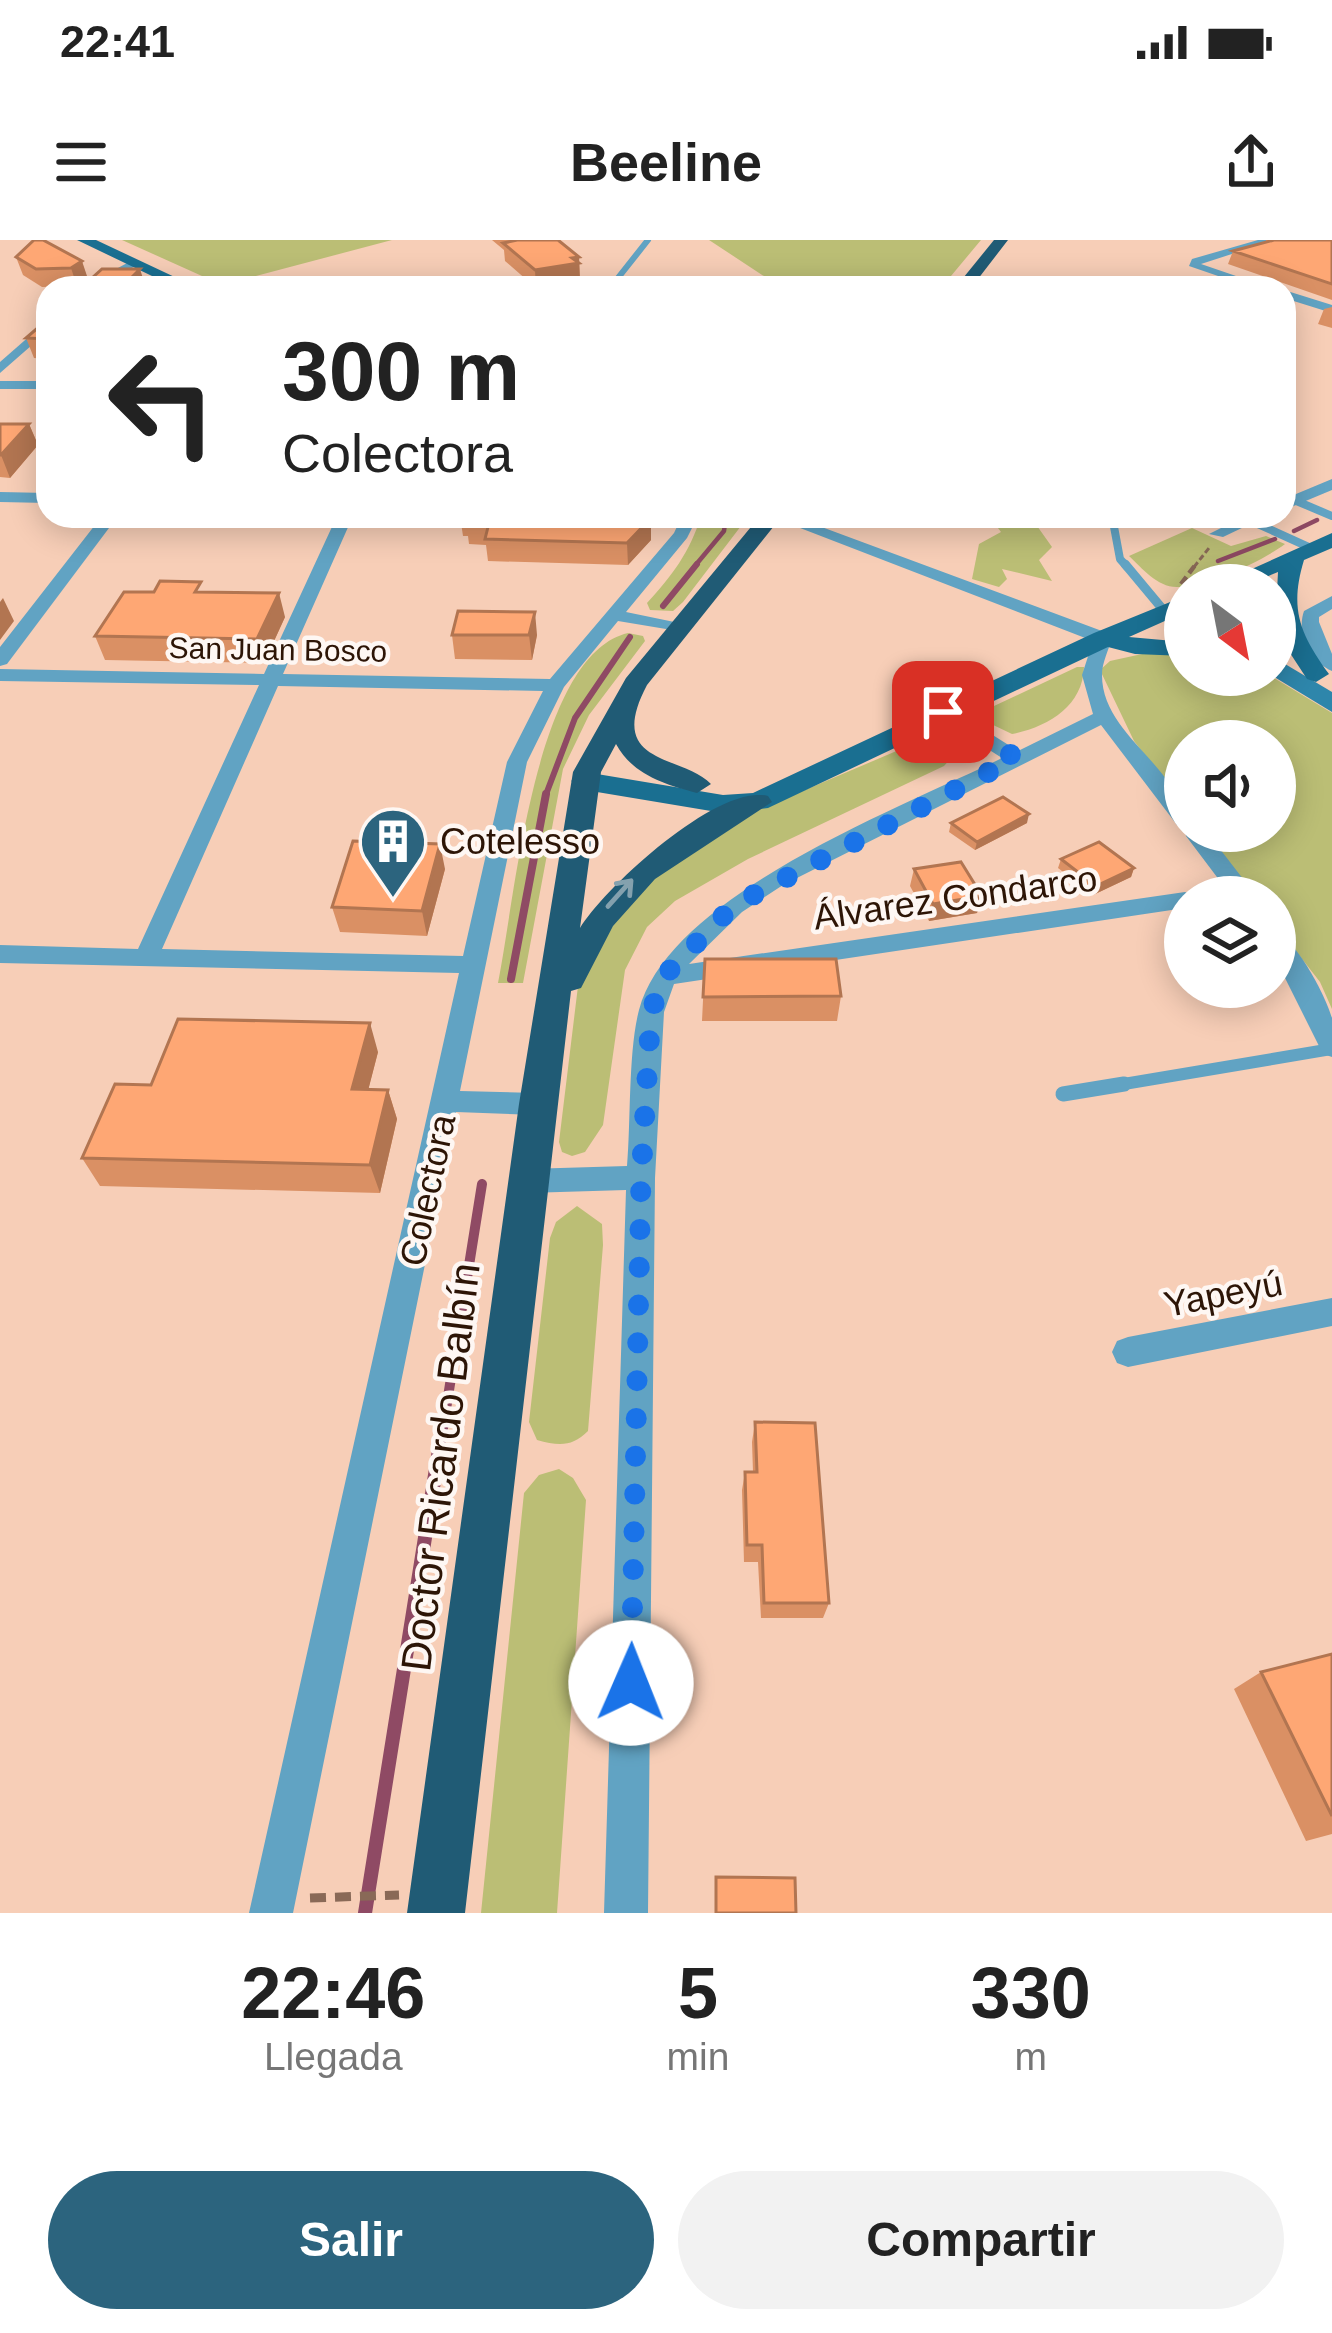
<!DOCTYPE html>
<html lang="es">
<head>
<meta charset="utf-8">
<style>
  :root { --surface:#fff; --page:#f2f2f2; --text:#222; --muted:#767676; --accent:#2c647e }
  body { margin:0; font-family:Helvetica,sans-serif; background:var(--page); color:var(--text); height:100vh; display:flex; flex-direction:column; font-size:45px; white-space:nowrap }
  * { box-sizing:border-box; margin:0 }
  p { font-size:39px; color:var(--muted) }
  .icon { flex:none; width:66px; height:66px; fill:none; stroke:currentColor; stroke-width:2; stroke-linecap:round; stroke-linejoin:round }
  .map { position:relative; height:1673px; overflow:hidden }
  .details { display:flex; flex-direction:column; background:var(--surface); flex:1 }
  .details>* { flex:none }
  .top-card { position:absolute; left:36px; top:36px; width:1260px; height:252px; border-radius:36px; box-shadow:0 6px 30px #0003; background:#fff; color:var(--text); overflow:hidden }
  .needle { width:78px; rotate:148deg }
  .fabs { position:absolute; left:1164px; top:324px; display:grid; gap:24px }
  .fabs a { display:grid; place-items:center; width:132px; height:132px; border-radius:50%; background:var(--surface); box-shadow:0 6px 30px #0003; font-size:60px }
  .pin { position:absolute; display:grid; place-items:center; width:102px; height:102px; color:#fff; margin:-51px; border-radius:24px; box-shadow:0 6px 18px #0006 }
  .me { position:absolute; width:132px; margin:-66px; rotate:1deg; stroke-linejoin:round; filter:drop-shadow(0 0 9px #0008) }
  .turn { display:flex; align-items:center; gap:42px; height:252px; padding:0 48px; font-size:54px }
  .turn .icon { width:156px; height:156px; stroke-width:2.5 }
  .turn b { display:block; font-size:84px; line-height:102px }
  .eta { display:flex; justify-content:space-evenly; align-items:center; height:204px; text-align:center }
  .eta b { font-size:72px; font-weight:800; line-height:84px }
  .primary-button { display:flex; gap:24px; margin-top:auto; padding:24px 48px }
  .primary-button a { flex:1; height:138px; border-radius:72px; background:var(--accent); color:#fff; font-size:48px; font-weight:800; line-height:138px; text-align:center }
  .primary-button a+a { background:var(--page); color:var(--text) }
  .status { display:flex; justify-content:space-between; align-items:center; height:84px; padding:0 60px; background:var(--surface); direction:ltr }
  .status svg { height:33px; fill:currentColor }
  header { display:flex; justify-content:space-between; align-items:center; height:156px; padding:0 48px; background:var(--surface); font-size:54px; font-weight:800 }
  .map>svg:first-child { display:block }
  .green { fill:#bbbe75 }
  .lines { fill:none; stroke-linecap:round; stroke-linejoin:round }
  .stream-far4 { stroke:#8f4a64; stroke-width:4.5 }
  .stream-far3 { stroke:#8f4a64; stroke-width:6 }
  .stream-far2 { stroke:#8f4a64; stroke-width:8 }
  .stream-far1 { stroke:#8f4a64; stroke-width:10 }
  .stream { stroke:#8f4a64; stroke-width:14 }
  .path-far2 { stroke:#896957; stroke-width:3; stroke-dasharray:6 3; stroke-linecap:butt }
  .path-far1 { stroke:#896957; stroke-width:4.5; stroke-dasharray:9 4.5; stroke-linecap:butt }
  .path { stroke:#896957; stroke-width:9; stroke-dasharray:16 9; stroke-linecap:butt }
  .lane-far4 { stroke:#61a3c3; stroke-width:6 }
  .lane-far3 { stroke:#61a3c3; stroke-width:8 }
  .lane-far2 { stroke:#61a3c3; stroke-width:9 }
  .lane-far1 { stroke:#61a3c3; stroke-width:12 }
  .lane { stroke:#61a3c3; stroke-width:15 }
  .street { fill:#61a3c3; fill-rule:evenodd }
  .secondary { fill:#2e86ab; fill-rule:evenodd }
  .primary { fill:#1a6f91; fill-rule:evenodd }
  .highway { fill:#205b75; fill-rule:evenodd }
  .wall { fill:#da9064 }
  .shaded-wall { fill:#b27551 }
  .building { fill:#fea774; stroke:#b27551; stroke-width:3 }
  .oneway { stroke:#84a1ae }
  .route { stroke:#1a73e8; stroke-width:21; stroke-dasharray:0 37.8 }
  .labels { text-anchor:middle; stroke-width:9; stroke-linejoin:round; paint-order:stroke }
  .far-street-label { font-size:30px; fill:#2d1506; stroke:#fef7f3 }
  .poi-label { font-size:36px; fill:#2d1506; stroke:#fef7f3; text-anchor:start }
  .street-label { font-size:36px; fill:#2d1506; stroke:#fef7f3 }
  .near-street-label { font-size:42px; fill:#2d1506; stroke:#fef7f3 }
</style>
</head>
<body>
<div class="status"><b>22:41</b><svg viewBox="0 0 49 12"><path d="M0 12V9h3v3zM5 12V6h3v6zM10 12V3h3v9zM15 12V0h3v12zM26 1h20v11H26zM47 4h2v5h-2z"/></svg></div>
<header><svg class="icon" aria-label="menu" viewBox="0 0 24 24"><path d="M4 6h16M4 12h16M4 18h16"/></svg>Beeline<svg class="icon" aria-label="share" viewBox="0 0 24 24"><path d="M12 15V3M7 8l5-5 5 5M5 13v7h14v-7"/></svg></header>
<div class="map">
<svg width="1332" height="1673" viewBox="0 0 1332 1673">
  <rect width="100%" height="100%" fill="#f7ceb7"/>
  <path class="green" d="M122 0H392L222 45Z
    M709 0H981L941 48H782Z
    M701 276H739L741 286 683 362 673 371 650 370 647 363C672 336 690 312 701 276Z
    M989 276H1030L1052 307 1039 320 1052 341 1002 329 1007 339 999 347 972 339 979 304 1001 292Z
    M1192 288 1231 306 1266 296 1285 304C1261 322 1206 347 1178 347 1158 348 1142 328 1129 316Z
    M628 393 643 396 645 401 589 475 563 529 523 743H498C515 661 534 415 628 393Z
    M1142 414H1185V435H1269L1332 473V769L1320 742 1275 684V657H1254L1203 591H1275V501H1185V567L1134 501 1100 430 1110 421Z
    M1077 427H1084C1083 466 1048 487 1012 494L989 483 987 475 994 466Z
    M934 495H947L957 502 955 514 944 526 748 619 675 661 647 687 625 730 603 885 585 912 572 916 562 912 559 902 578 746 595 708 639 647 744 576Z
    M577 966 602 984 603 1005 588 1191C572 1207 559 1206 537 1200L529 1182 550 998 556 982Z
    M559 1229 573 1238 586 1260 557 1673H481L524 1253 539 1235Z"/>
  <g class="lines">
    <path class="stream-far4" d="M1294 291 1317 280
      M1218 321 1275 299
      M694 327 724 291 726 276"/>
    <path class="stream-far3" d="M663 366 697 324
      M545 557 575 478 630 397"/>
    <path class="stream-far2" d="M511 739 546 554"/>
    <path class="stream-far1" d="M439 1213 482 944"/>
    <path class="stream" d="M365 1673 439 1210"/>
    <path class="path-far2" d="M1194 327 1209 308"/>
    <path class="path-far1" d="M1181 344 1196 324"/>
    <path class="path" d="M310 1658 399 1655"/>
    <path class="lane-far4" d="M610 48 648 0"/>
    <path class="lane-far3" d="M1294 260 1332 276
      M1112 276 1120 319 1127 327
      M1249 280 1313 309"/>
    <path class="lane-far2" d="M1125 324 1165 372"/>
    <path class="lane-far1" d="M1106 847 1332 809"/>
    <path class="lane" d="M1063 854 1124 844"/>
    <path class="street" d="M1258 0H1275L1201 24 1271 48H1253L1189 26 1192 19Z
      M129 22 139 24 96 48H81Z
      M1284 50 1332 65V73L1284 58Z
      M48 80V91L0 133V122Z
      M0 141H48V149H0Z
      M1332 239V250L1284 270V259Z
      M0 252 48 253V263L0 262Z
      M102 276H118L7 424 0 426V407Z
      M337 276H353L283 434 550 439 674 293 682 276H698L687 298 626 372 684 384V392L618 381 564 447 527 522 460 851 537 853 547 856 551 864 547 872 537 875 456 872 293 1673H249L459 733 0 723V705L138 709 259 445 0 441V429L264 434ZM278 446 543 451 507 522 463 716 162 709Z
      M769 276H792L1110 394 1112 398C1109 409 1102 423 1102 434 1101 497 1185 528 1185 587L1177 585 1101 485 783 645 742 672 689 724 1185 652 1195 657H1185V668L674 744 664 772 655 938 648 1673H604L626 950 527 953 517 949 512 941 517 933 527 929 627 926C631 881 628 812 639 770 669 655 901 568 1002 518L936 476V468H950L1018 511 1093 474 1082 435 1093 401Z
      M1245 276H1267L1223 297 1209 294Z
      M1332 356V369L1319 377V382L1332 414V431C1310 421 1296 394 1304 371Z
      M1185 588 1206 591 1257 657H1232L1186 596Z
      M1275 692C1296 699 1326 756 1332 778 1332 790 1332 805 1332 817L1323 814 1275 718Z
      M1332 1058V1086L1128 1127 1117 1123 1112 1112 1117 1101 1128 1097Z"/>
    <path class="secondary" d="M1275 418 1332 452V472L1271 435Z"/>
    <path class="primary" d="M77 0H96L198 48H177Z
      M1332 293V308L1304 320C1289 369 1300 394 1329 434L1316 442 1307 439 1275 390 1278 332 1247 345H1216Z
      M1185 356V372L1129 397 1185 402V416L1135 414 1108 407 768 568 723 573 585 550 571 541 585 532 723 555 753 553 1094 393Z"/>
    <path class="highway" d="M994 0H1008L971 48H955Z
      M760 276H782L647 445C604 526 682 514 711 544L697 553C664 544 633 535 616 504L601 532 580 688C605 647 718 543 768 556L772 562 655 639 613 686 581 748 571 751 465 1673H407L519 864 573 532 626 438Z"/>
  </g>
  <path class="wall" d="M34 0 88 39 77 46 42 47 23 35 16 17Z
    M492 0H558L579 17 580 42 536 48 505 21 504 10Z
    M1266 0H1332V60L1228 24 1233 11 1266 2Z
    M1332 67V88L1318 84 1324 69Z
    M48 79V119L34 118 26 98Z
    M0 184H29L38 205 10 238 0 237Z
    M460 276H650L651 300 628 325 488 321 486 305 469 304 468 296H463Z
    M204 352 285 377 264 423 105 420 95 396Z
    M452 395H537L532 420 455 419Z
    M951 583H1027L975 610 949 592Z
    M1061 619 1134 628 1131 637 1093 655 1058 628Z
    M445 629 427 696 340 692 332 667Z
    M914 629 982 656 977 673 929 681 910 646Z
    M705 719 841 756 837 781H702Z
    M378 812 368 850H388L397 879 380 953 100 946 82 918 151 845Z
    M755 1182 829 1363 823 1378H761L758 1322H744L742 1250 745 1232H753L752 1202Z
    M1332 1414V1594L1306 1601 1234 1449 1261 1432Z"/>
  <path class="shaded-wall" d="M579 17 580 42 536 48 535 30Z
    M82 21 88 39 77 46 71 28Z
    M140 29 146 48H121Z
    M29 184 38 205 10 238 1 215Z
    M1194 276H1209L1192 283Z
    M651 278V300L628 325 627 303Z
    M279 353 285 377 264 423 257 399Z
    M3 358 14 381 0 400V362Z
    M535 372 537 395 532 420 529 395Z
    M1029 574 1027 583 975 610 977 602Z
    M440 604 445 629 427 696 422 671Z
    M1134 628 1131 637 1093 655 1096 646Z
    M982 656 977 673 929 681 933 664Z
    M370 783 378 812 361 878 352 849Z
    M388 850 397 879 380 953 370 925Z"/>
  <path class="building" d="M34 0H43L82 21 71 28 36 29 16 17Z
    M511 0H558L579 17 572 18 579 23 535 30 503 3 513 1Z
    M1274 0H1332V44L1233 11Z
    M102 29H140L121 48H81Z
    M48 79V99L26 98Z
    M0 184H29L1 215H0Z
    M468 276H650L651 278 627 303 485 299 489 283 466 282Z
    M160 341 201 342 195 352 279 353 257 399 95 396 124 352H154Z
    M458 371 535 372 529 395H452Z
    M1003 557 1029 574 977 602 951 583Z
    M353 601 440 604 422 671 332 667Z
    M1099 602 1134 628 1096 646 1061 619Z
    M961 622 982 656 933 664 914 629Z
    M705 719H836L841 756 703 757Z
    M178 779 370 783 352 849 388 850 370 925 82 918 115 844 151 845Z
    M755 1182 815 1183 829 1363H764L762 1305H747L745 1232H757Z
    M1332 1414V1576L1261 1432Z
    M716 1637 795 1638 796 1673H716Z"/>
  <defs><path id="oneway-shaft" d="M-6 0H5M1.5-3L5.5 0L1.5 3" fill="none" stroke-width="1.6" stroke-linecap="round" stroke-linejoin="round" transform="scale(3)"/></defs>
  <use class="oneway" href="#oneway-shaft" transform="translate(620 653) rotate(-48)"/>
  <g class="lines">
    <path class="route" d="M631 1443 641 938 651 772 664 736 734 665 1016 518 943 472"/>
  </g>
  <defs>
    <symbol id="building-pin" viewBox="-11 -11 22 30"><path d="M0 17L-7.5 6A9.5 9.5 0 1 1 7.5 6Z" fill="#2c647e" stroke="#fef7f3"/><path d="M-4-6H4V6H1V3H-1V6H-4ZM-2.5-4.3h1.7v1.8h-1.7ZM.8-4.3h1.7v1.8H.8ZM-2.5-1h1.7V.8h-1.7ZM.8-1h1.7V.8H.8Z" fill="#fff"/></symbol>
  </defs>
  <g fill-rule="evenodd">
    <use href="#building-pin" x="355" y="563" width="76" height="104"/>
  </g>
  <g class="labels">
    <g class="far-street-label">
      <text transform="translate(278 410) rotate(1)" y="10">San Juan Bosco</text>
    </g>
    <g class="poi-label">
      <text x="440" y="614">Cotelesso</text>
    </g>
    <g class="street-label">
      <text transform="translate(955 657) rotate(-8)" y="13">Álvarez Condarco</text>
      <text transform="translate(427 950) rotate(-78)" y="13">Colectora</text>
      <text transform="translate(1223 1053) rotate(-11)" y="13">Yapeyú</text>
    </g>
    <g class="near-street-label">
      <text transform="translate(440 1227) rotate(-83)" y="15">Doctor Ricardo Balbín</text>
    </g>
  </g>
</svg>
<div class="fabs">
<a><svg class="needle" viewBox="-14 -14 28 28"><path d="M0-13l5 13h-10z" fill="#e53935"/><path d="M0 13l5-13h-10z" fill="#767676"/></svg></a>
<a><svg class="icon" aria-label="sound" viewBox="0 0 24 24"><path d="M4 9h4l5-4v14l-5-4H4zM17 9q2 3 0 6"/></svg></a>
<a><svg class="icon" aria-label="layers" viewBox="0 0 24 24"><path d="M12 4l9 5-9 5-9-5zM3 14l9 5 9-5"/></svg></a>
</div>
<div class="pin" style="left:943px;top:472px;background:#d93025"><svg class="icon" aria-label="arrive" viewBox="0 0 24 24"><path d="M6 21V4h12l-3 4 3 4H6"/></svg></div>
<svg class="me" style="left:631px;top:1443px" viewBox="-20 -20 40 40"><circle r="19" fill="#fff"/><path d="M0-13L10 11 0 6-10 11z" fill="#1a73e8"/></svg>
<div class="top-card">
<div class="turn"><svg class="icon" aria-label="left" viewBox="0 0 24 24"><path d="M17 20v-9H6M10 6l-5 5 5 5"/></svg><div><b>300 m</b>Colectora</div></div>
</div>
</div>
<section class="details">
<div class="eta">
<div><b>22:46</b><p>Llegada</p></div>
<div><b>5</b><p>min</p></div>
<div><b>330</b><p>m</p></div>
</div>
<div class="primary-button"><a>Salir</a><a>Compartir</a></div>
</section>
</body>
</html>
